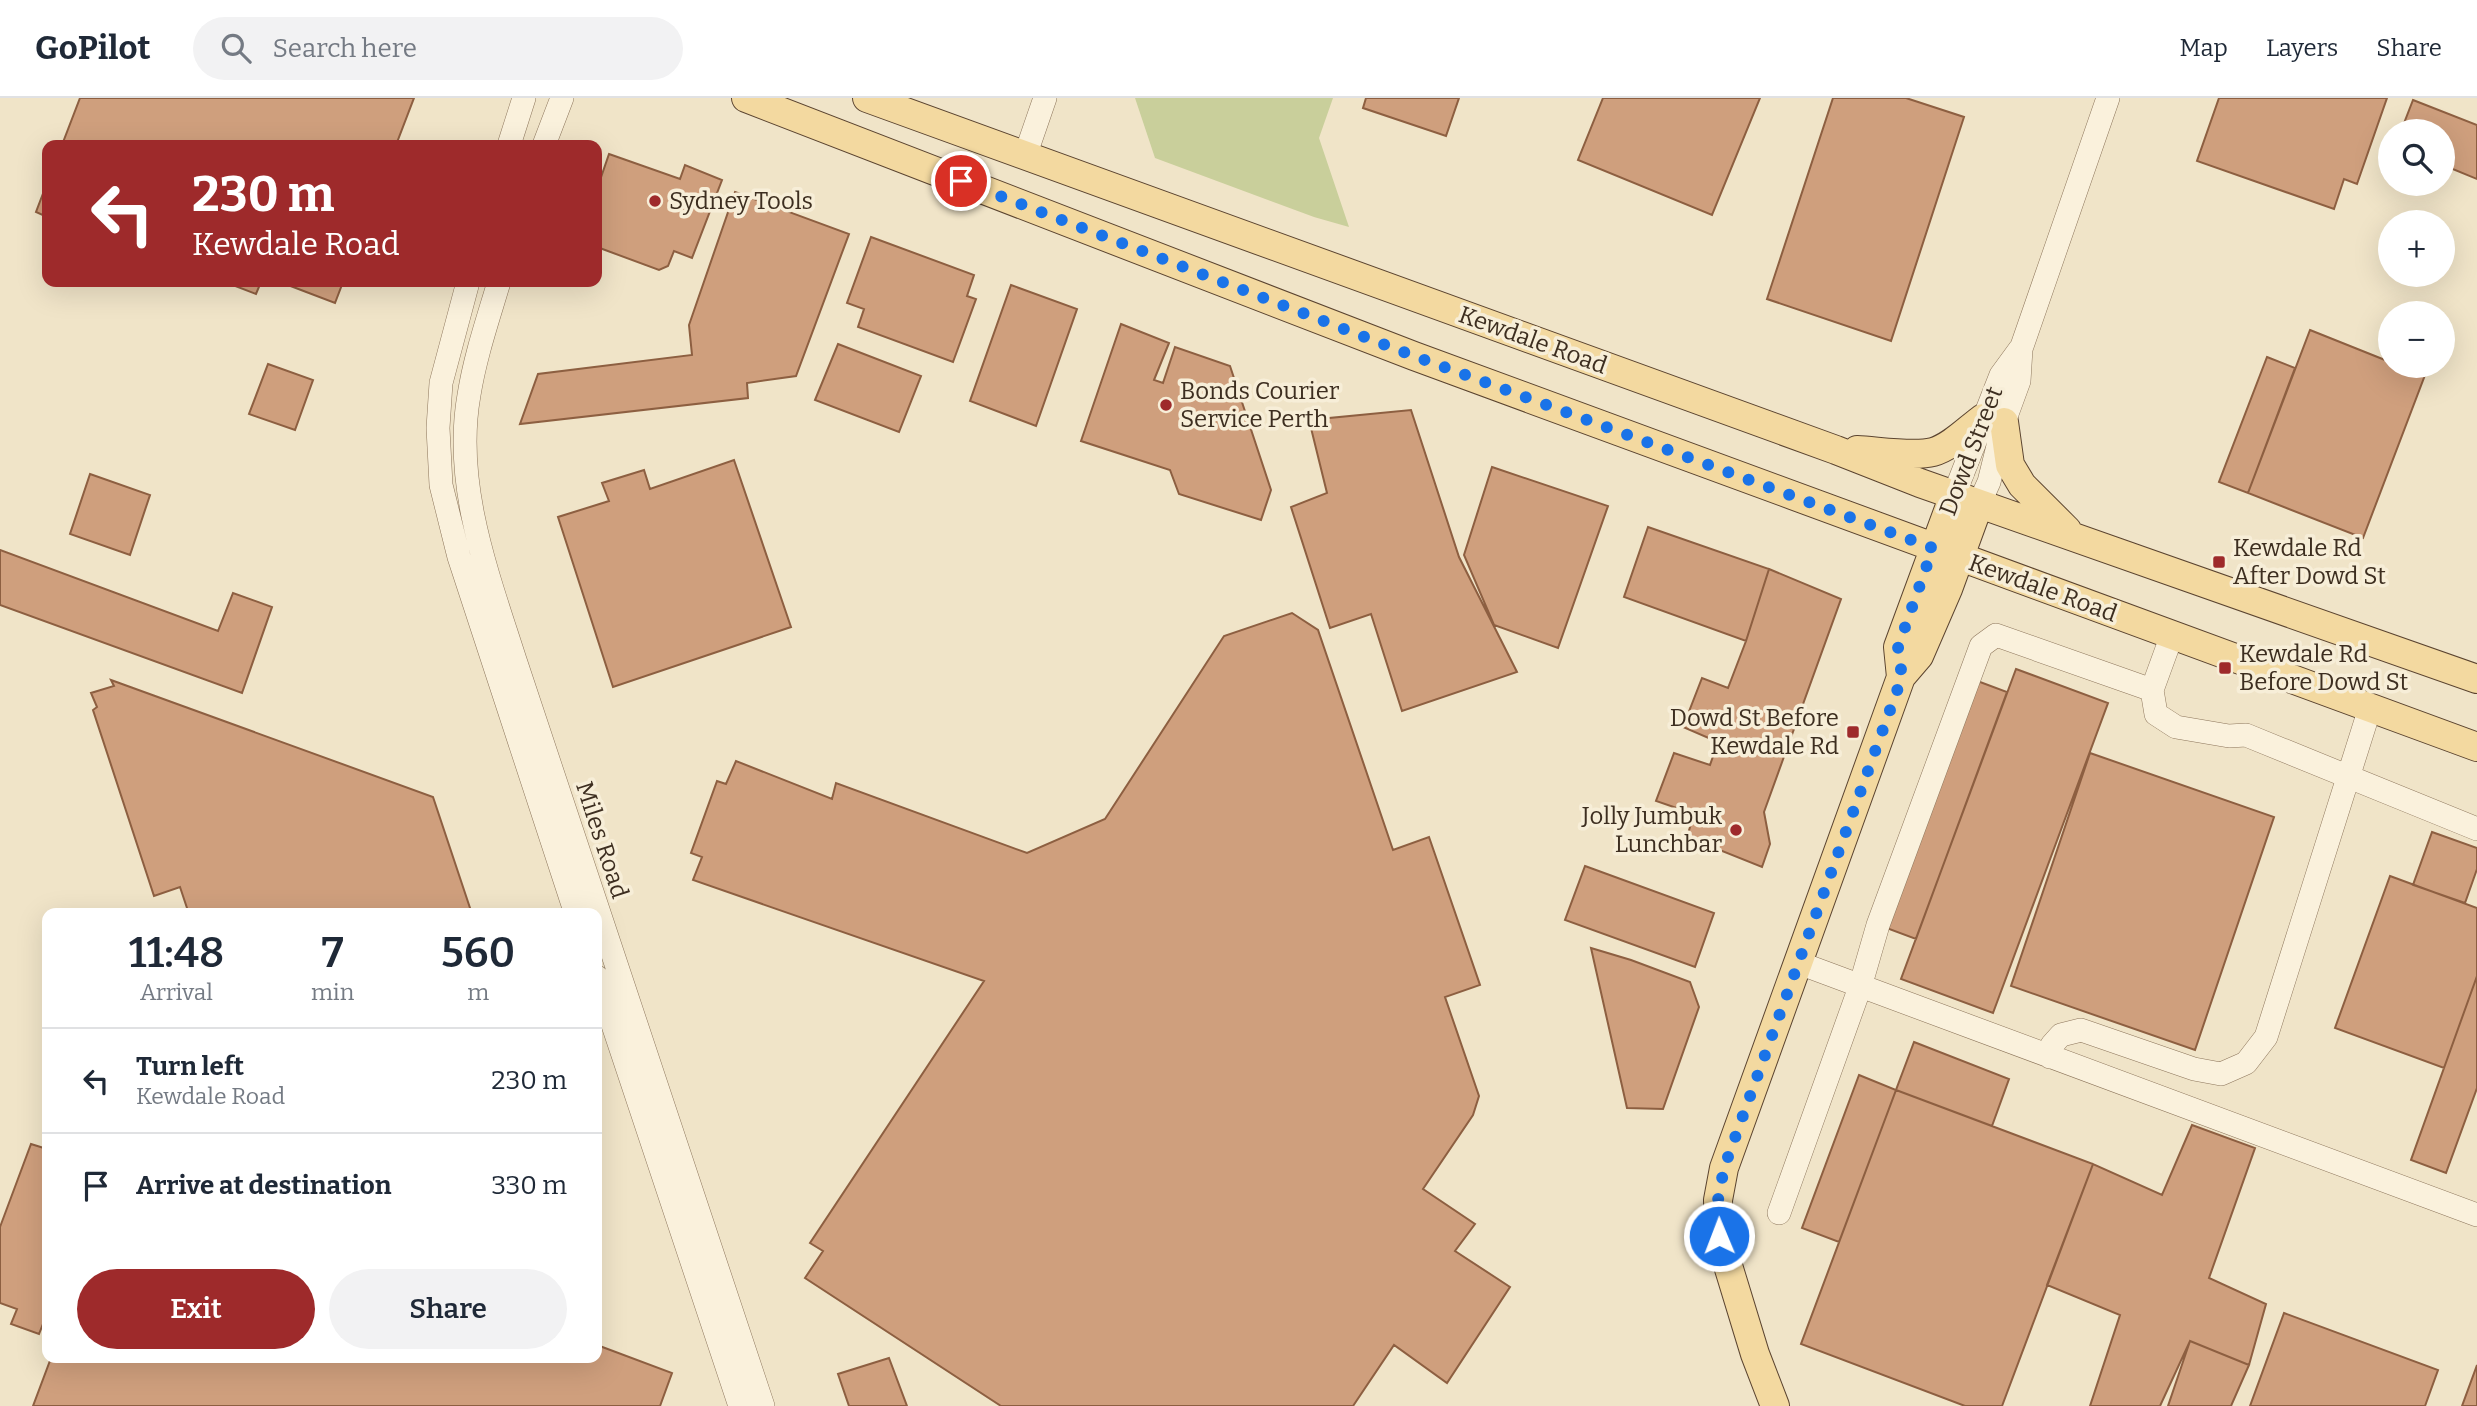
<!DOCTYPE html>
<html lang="en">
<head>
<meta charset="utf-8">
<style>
  :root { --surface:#fff; --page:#f2f2f3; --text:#1f2937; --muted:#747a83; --line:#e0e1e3; --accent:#9e2a2b }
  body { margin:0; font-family:Bitter,serif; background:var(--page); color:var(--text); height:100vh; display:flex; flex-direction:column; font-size:26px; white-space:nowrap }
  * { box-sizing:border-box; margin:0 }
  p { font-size:23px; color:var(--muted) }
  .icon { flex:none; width:38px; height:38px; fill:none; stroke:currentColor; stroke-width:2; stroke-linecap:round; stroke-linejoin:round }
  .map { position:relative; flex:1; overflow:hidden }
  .details { position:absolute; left:42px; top:810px; width:560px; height:455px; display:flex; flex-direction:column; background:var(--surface); border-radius:14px; box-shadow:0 7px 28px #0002 }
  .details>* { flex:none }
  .guide { position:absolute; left:42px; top:42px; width:560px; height:147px; border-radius:14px; box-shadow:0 7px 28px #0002; background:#9e2a2b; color:#fff; overflow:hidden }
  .tools { position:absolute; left:2378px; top:21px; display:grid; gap:14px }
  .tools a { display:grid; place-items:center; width:77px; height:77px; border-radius:50%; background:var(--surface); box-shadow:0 7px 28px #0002; font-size:35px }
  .pin { position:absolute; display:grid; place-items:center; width:60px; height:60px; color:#fff; margin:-30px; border:4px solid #fff; border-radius:50%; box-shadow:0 2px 7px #0007 }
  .me { position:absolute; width:77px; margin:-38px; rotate:359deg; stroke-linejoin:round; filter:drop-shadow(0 0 5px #0008) }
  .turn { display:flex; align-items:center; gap:24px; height:147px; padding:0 35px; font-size:32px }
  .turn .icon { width:91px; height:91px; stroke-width:2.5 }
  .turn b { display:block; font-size:49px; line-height:60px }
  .eta { display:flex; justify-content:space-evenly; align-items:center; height:119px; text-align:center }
  .eta b { font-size:42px; font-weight:600; line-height:49px }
  .primary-button { display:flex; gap:14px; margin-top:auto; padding:14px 35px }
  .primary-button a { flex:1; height:80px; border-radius:42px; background:var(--accent); color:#fff; font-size:28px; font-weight:600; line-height:80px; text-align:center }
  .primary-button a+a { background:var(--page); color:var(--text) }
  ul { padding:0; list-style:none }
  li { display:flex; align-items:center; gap:21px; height:105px; padding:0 35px; border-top:2px solid var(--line) }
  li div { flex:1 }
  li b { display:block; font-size:26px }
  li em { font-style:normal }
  header { display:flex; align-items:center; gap:42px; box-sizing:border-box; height:98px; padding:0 35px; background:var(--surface); border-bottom:2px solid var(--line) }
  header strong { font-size:33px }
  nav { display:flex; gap:38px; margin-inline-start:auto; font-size:24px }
  .search { width:490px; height:63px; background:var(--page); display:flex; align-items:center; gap:18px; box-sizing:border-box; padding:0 24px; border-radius:38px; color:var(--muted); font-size:26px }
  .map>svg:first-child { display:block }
  .green { fill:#c9cf9b }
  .building { fill:#cf9f7d; stroke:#8d5f41; stroke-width:2 }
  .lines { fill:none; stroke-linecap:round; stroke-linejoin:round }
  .minor-casing { stroke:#8d765c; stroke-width:24 }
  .major-casing { stroke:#5b4430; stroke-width:30 }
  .minor { stroke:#faf1dc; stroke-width:23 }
  .major { stroke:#f3d9a0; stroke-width:28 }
  .route { stroke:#1a73e8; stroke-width:12; stroke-dasharray:0 21.6 }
  .poi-dot { fill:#9e2a2b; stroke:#f7eed8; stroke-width:2.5 }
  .labels { text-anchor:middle; stroke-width:7; stroke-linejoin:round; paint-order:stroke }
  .poi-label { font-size:24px; fill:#3d2e20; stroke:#f7eed8; text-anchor:start }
  .street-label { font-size:24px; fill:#3d2e20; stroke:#f7eed8 }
</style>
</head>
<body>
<header>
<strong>GoPilot</strong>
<div class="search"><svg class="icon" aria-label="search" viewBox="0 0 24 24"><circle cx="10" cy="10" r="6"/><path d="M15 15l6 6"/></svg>Search here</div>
<nav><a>Map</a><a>Layers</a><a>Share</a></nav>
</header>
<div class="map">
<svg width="2477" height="1308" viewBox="0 0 2477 1308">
  <rect width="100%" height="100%" fill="#f0e4c8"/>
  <path class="green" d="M1135 0H1333L1319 40 1349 129 1314 119 1155 60Z"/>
  <path class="building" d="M80 0H414L396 47H62Z
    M1366 0H1459L1446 38 1363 10Z
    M1603 0H1760L1712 117 1578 62Z
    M1833 0H1906L1964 19 1891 243 1767 201Z
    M2219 0H2387L2357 86 2344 81 2334 111 2197 63Z
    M2413 2 2477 27V81L2443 67V33H2401Z
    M609 56 680 81 685 67 722 82 692 160 674 153 668 168 659 172 597 149V91Z
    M47 85V119L36 114Z
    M735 94 849 136 796 278 747 285 748 300 520 326 538 276 692 257 689 227Z
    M871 139 974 177 967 198 976 201 953 264 858 229 864 211 847 205Z
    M225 184H261L256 196Z
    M280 184H343L335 205Z
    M1011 187 1077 211 1036 328 970 303Z
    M1121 226 1169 245 1154 282 1163 285 1175 249 1230 268 1271 392 1261 422 1179 396 1170 372 1081 343Z
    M2310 232 2390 264V268H2401L2425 277 2363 440 2248 395Z
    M838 246 921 278 899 334 815 302Z
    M2267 259 2295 270 2248 395 2219 384Z
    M268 266 313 282 295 332 249 316Z
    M1411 312 1459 459 1517 574 1402 613 1371 516 1330 530 1291 409 1327 395 1309 322Z
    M734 362 791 529 613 589 558 419 609 403 602 385 644 372 650 391Z
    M1492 369 1608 408 1558 550 1494 527 1464 457Z
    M90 376 150 397 130 457 70 436Z
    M1648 429 1769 471 1746 543 1624 499Z
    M0 452 218 533 233 495 272 509 242 595 0 507Z
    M1769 471 1841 501 1764 714 1770 746 1762 769 1687 739 1694 716 1656 703 1674 655 1710 667 1718 644 1683 629 1702 580 1728 590 1746 543Z
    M1292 515 1318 532 1393 752 1429 739 1480 887 1445 899 1479 998 1473 1017 1423 1091 1475 1126 1455 1153 1510 1189 1447 1285 1394 1247 1353 1308H1001L805 1180 823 1153 810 1145 984 883 693 782 702 759 691 755 717 683 726 686 736 663 832 701 836 685 1027 755 1105 721 1224 538Z
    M2016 571 2108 605 1993 915 1901 881Z
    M1972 581 2007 594 1916 841 1881 828Z
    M111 582 433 699 472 816H189L180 789 154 798 93 612 97 609 91 595 114 588Z
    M2090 655 2274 719 2195 952 2011 888Z
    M2432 734 2477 750V771L2465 805 2413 787Z
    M1585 768 1714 815 1695 869 1565 822Z
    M2390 778 2477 810V878L2444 970 2335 930Z
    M1591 850 1631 862 1690 884 1699 909 1663 1011 1627 1010Z
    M2477 878V990L2446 1075 2411 1062Z
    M1914 944 2009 981 1992 1028 1896 992Z
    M1859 977 1896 992 1839 1144 1802 1130Z
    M1896 992 2093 1066 2002 1308H1965L1801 1246Z
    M2192 1027 2255 1050 2209 1180 2266 1206 2249 1267 2190 1243 2160 1308H2090L2120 1217 2047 1187 2093 1066 2162 1097Z
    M31 1046 47 1051V1222L45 1221 39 1236 11 1226 17 1211 0 1205V1129Z
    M2284 1215 2438 1272 2425 1308H2250Z
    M2190 1243 2249 1267 2231 1308H2168Z
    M597 1247 672 1275 660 1308H33L51 1260H597Z
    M889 1260 907 1308H849L838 1276Z
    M2477 1267V1308H2462Z"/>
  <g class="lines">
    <defs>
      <path id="minor" d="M509 47 524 0
        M544 47 562 0
        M1025 58 1045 0
        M468 184 441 285 438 330 441 387 459 459 576 816
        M499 184C488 221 475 259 469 297 453 387 488 477 515 562L763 1308
        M1954 397 2001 277 2020 251
        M1979 406 1989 384 2004 324 2019 283 2021 251 2108 0
        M2152 592 2156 616 2176 629 2229 638 2246 637 2477 731
        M1799 865 2477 1117
        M597 879 740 1308
        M2050 959 2052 947 2061 937 2081 932 2194 971 2221 976 2246 965 2266 939 2370 610
        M1779 1115 1860 889 1878 827 1981 548 1996 537 2152 592 2172 537"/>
      <path id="major" d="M746 0 1414 258 2477 649
        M867 0 1836 352 1920 385 2477 581
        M2004 324 2010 367 2022 387 2067 432
        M1857 352C1878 353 1914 359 1933 354 1951 349 1968 331 1983 320
        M1901 579 1898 549 1954 397
        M1775 1308 1755 1256 1719 1138 1718 1102 1724 1070 1901 579 1919 558 1948 491 1979 406"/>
    </defs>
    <use href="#minor" class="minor-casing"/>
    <use href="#major" class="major-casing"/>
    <use href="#minor" class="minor"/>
    <use href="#major" class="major"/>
  </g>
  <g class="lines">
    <path class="route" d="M961 83 1414 258 1933 450 1898 549 1902 579 1724 1070 1718 1102 1719 1138"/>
  </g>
  <g class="poi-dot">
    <circle cx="655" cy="103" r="7"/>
    <circle cx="1166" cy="307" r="7"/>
    <rect x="2212" y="457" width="14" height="14" rx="3.5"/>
    <rect x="2218" y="563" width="14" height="14" rx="3.5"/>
    <rect x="1846" y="627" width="14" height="14" rx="3.5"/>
    <circle cx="1736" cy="732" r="7"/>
  </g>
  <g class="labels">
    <g class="poi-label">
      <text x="669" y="111">Sydney Tools</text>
      <text x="1180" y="301">Bonds Courier<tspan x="1180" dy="28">Service Perth</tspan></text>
      <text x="2233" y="458">Kewdale Rd<tspan x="2233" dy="28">After Dowd St</tspan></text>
      <text x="2239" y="564">Kewdale Rd<tspan x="2239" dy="28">Before Dowd St</tspan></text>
      <text x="1839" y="628" text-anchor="end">Dowd St Before<tspan x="1839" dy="28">Kewdale Rd</tspan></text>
      <text x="1722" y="726" text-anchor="end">Jolly Jumbuk<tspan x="1722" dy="28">Lunchbar</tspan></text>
    </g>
    <g class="street-label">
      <text transform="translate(1533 242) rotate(20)" y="8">Kewdale Road</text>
      <text transform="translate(1971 353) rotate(-69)" y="8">Dowd Street</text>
      <text transform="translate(2043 490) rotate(20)" y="8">Kewdale Road</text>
      <text transform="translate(602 742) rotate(72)" y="8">Miles Road</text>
    </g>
  </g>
</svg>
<div class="tools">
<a><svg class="icon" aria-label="search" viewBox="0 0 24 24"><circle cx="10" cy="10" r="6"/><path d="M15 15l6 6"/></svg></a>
<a>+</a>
<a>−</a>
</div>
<div class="pin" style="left:961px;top:83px;background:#d93025"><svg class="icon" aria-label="arrive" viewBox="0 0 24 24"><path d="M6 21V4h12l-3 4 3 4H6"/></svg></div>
<svg class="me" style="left:1719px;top:1138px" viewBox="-20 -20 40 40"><circle r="17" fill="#1a73e8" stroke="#fff" stroke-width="3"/><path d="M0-11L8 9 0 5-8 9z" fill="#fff"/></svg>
<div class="guide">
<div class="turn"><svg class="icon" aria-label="left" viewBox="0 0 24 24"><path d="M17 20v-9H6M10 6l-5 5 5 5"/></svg><div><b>230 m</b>Kewdale Road</div></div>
</div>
<section class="details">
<div class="eta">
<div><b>11:48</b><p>Arrival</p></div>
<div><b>7</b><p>min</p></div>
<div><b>560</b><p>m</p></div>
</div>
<ul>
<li><svg class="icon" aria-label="left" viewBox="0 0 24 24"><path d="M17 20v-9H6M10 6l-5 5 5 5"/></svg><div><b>Turn left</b><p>Kewdale Road</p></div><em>230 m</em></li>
<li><svg class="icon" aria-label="arrive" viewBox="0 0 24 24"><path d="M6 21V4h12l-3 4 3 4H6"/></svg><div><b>Arrive at destination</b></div><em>330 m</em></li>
</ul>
<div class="primary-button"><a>Exit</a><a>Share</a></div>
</section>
</div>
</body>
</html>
